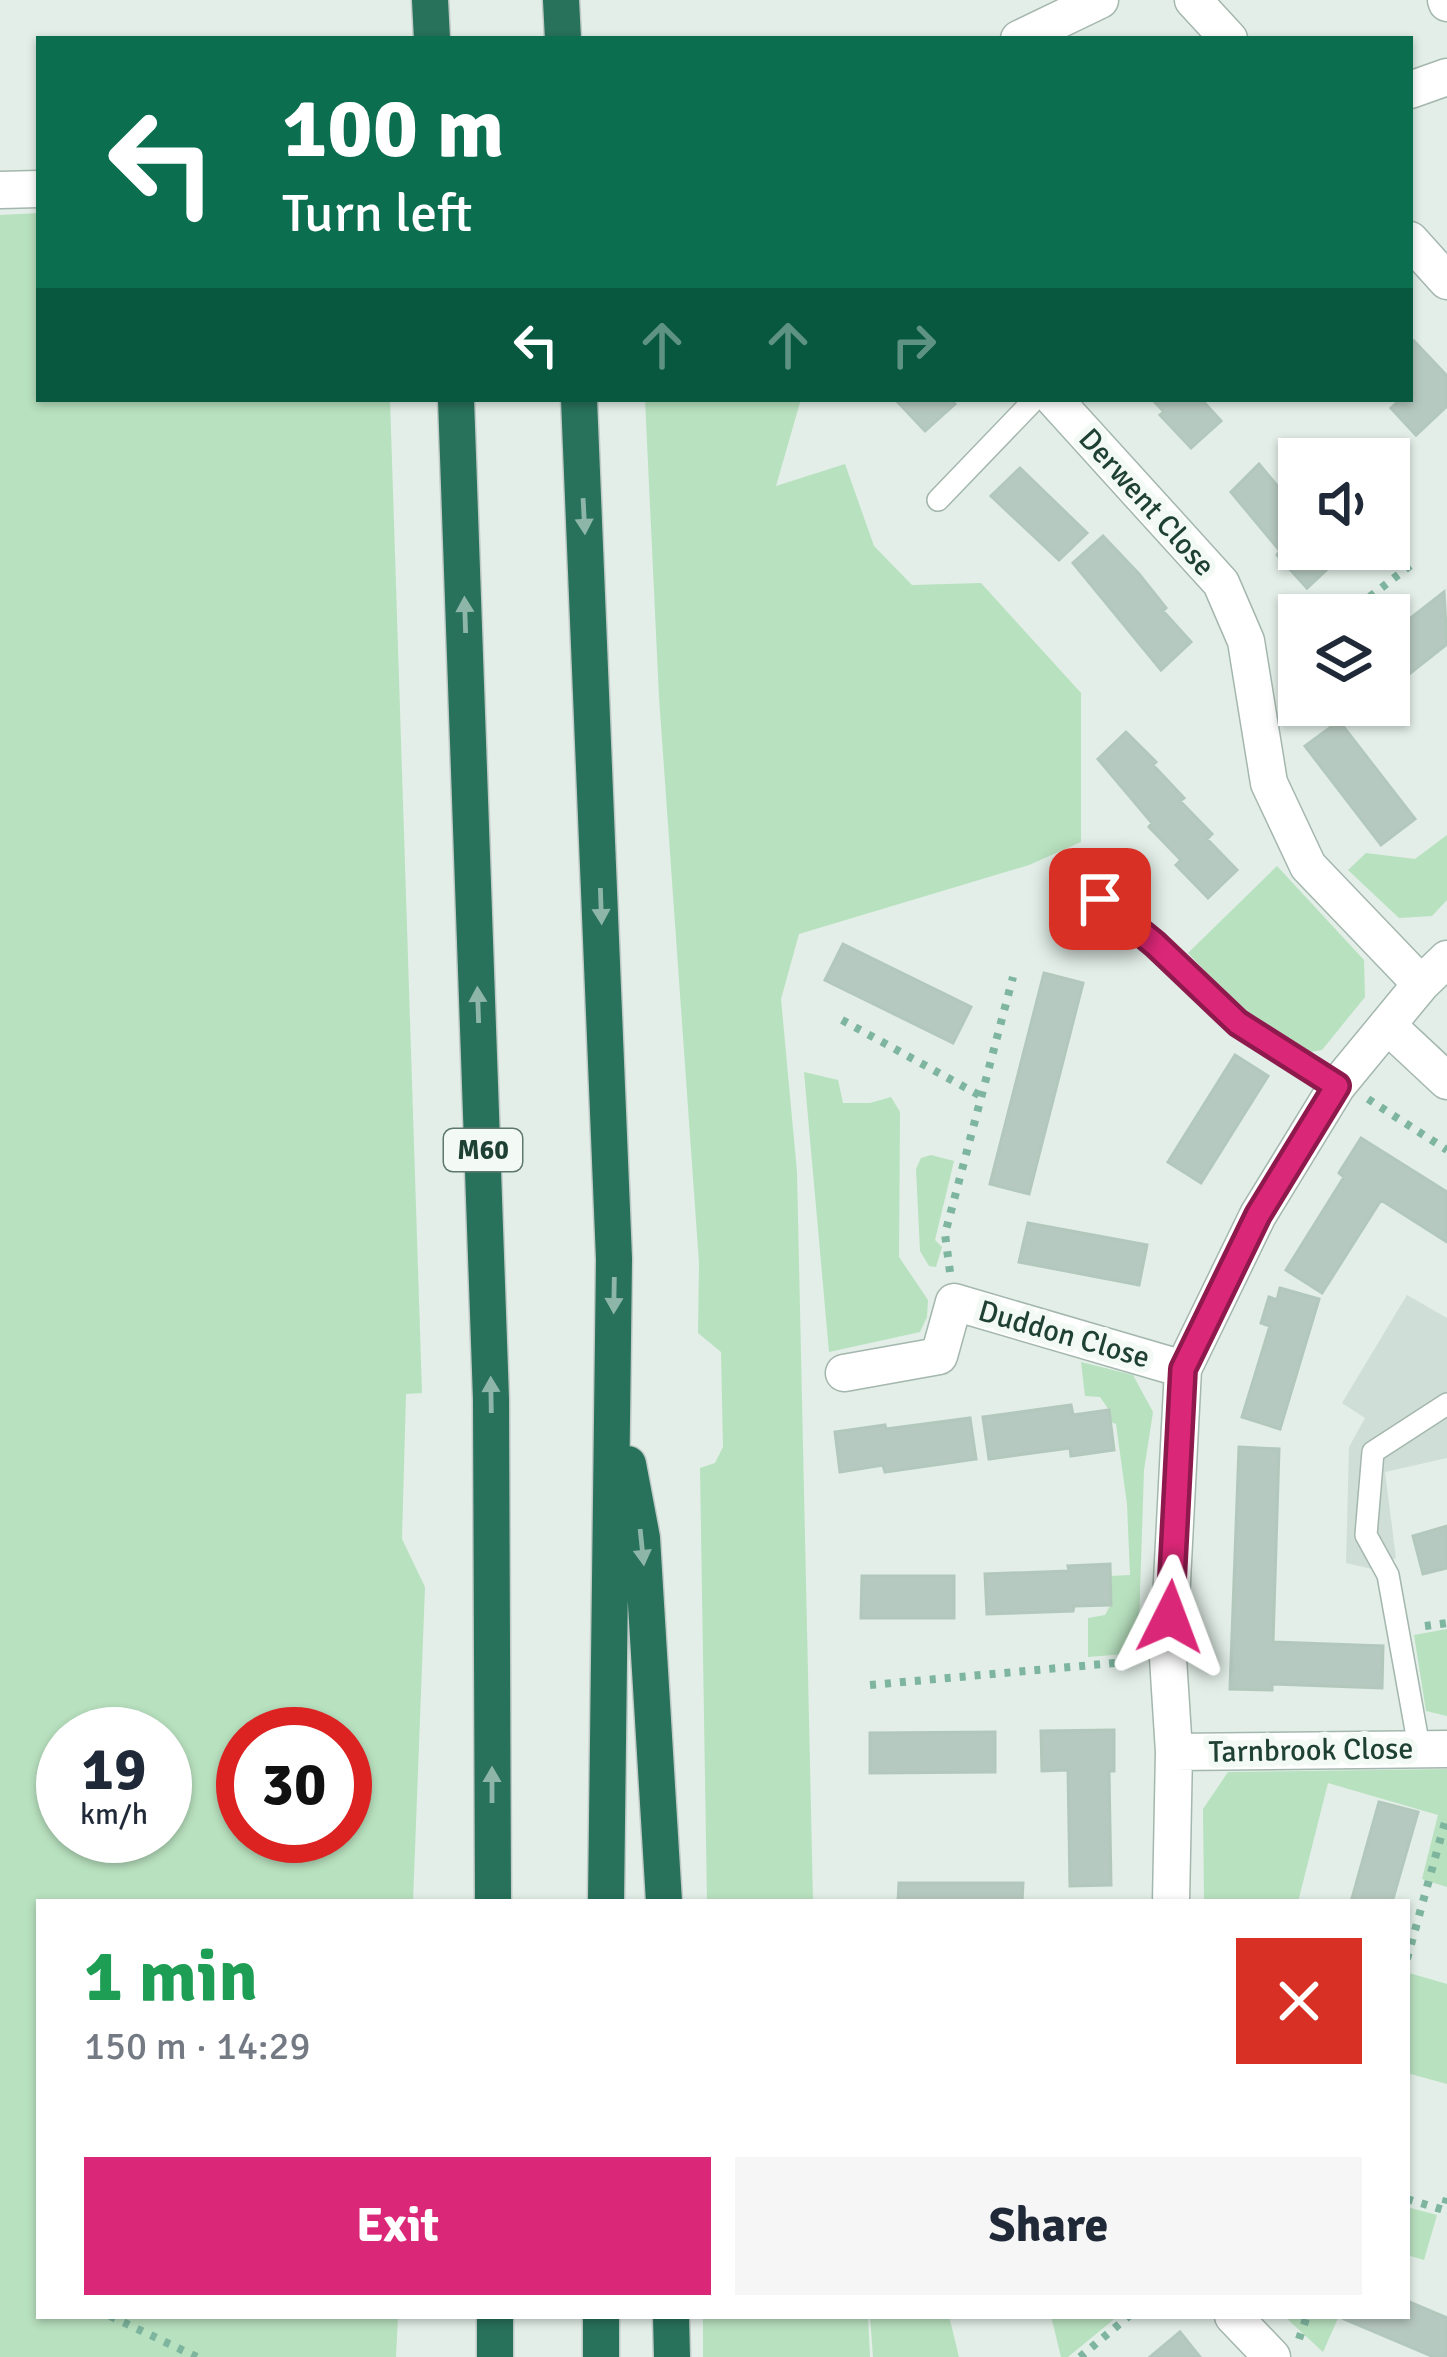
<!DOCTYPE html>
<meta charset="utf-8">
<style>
body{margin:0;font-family:Signika,sans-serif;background:#f6f6f7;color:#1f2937;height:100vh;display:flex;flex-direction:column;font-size:45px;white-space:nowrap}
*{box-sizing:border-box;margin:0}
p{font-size:39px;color:#747a83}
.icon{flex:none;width:66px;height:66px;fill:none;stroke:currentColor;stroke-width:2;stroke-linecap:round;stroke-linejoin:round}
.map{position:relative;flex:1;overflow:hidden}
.drawer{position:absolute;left:36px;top:1899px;width:1374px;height:420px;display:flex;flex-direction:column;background:#fff;border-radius:0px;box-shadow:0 3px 9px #0004}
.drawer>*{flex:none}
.guide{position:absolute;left:36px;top:36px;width:1377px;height:366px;border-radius:0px;box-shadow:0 3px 9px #0004;background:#0b6e4f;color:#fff;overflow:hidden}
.buttons{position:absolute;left:1278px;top:438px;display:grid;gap:24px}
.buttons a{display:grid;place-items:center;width:132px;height:132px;border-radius:0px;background:#fff;box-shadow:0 3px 9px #0004;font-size:60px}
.speed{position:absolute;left:36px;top:1707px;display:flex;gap:24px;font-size:60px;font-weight:700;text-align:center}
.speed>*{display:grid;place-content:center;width:156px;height:156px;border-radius:50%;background:#fff;box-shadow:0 3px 9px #0004;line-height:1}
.speed small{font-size:30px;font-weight:400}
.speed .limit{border:18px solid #d22;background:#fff;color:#111}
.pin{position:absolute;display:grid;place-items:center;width:102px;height:102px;color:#fff;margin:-51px;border-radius:24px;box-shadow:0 6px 18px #0006}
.me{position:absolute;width:132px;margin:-66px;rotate:3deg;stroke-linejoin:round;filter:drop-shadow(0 0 9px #0008)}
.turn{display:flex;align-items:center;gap:42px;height:252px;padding:0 48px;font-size:54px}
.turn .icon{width:156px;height:156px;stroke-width:2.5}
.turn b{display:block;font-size:84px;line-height:102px}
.lanes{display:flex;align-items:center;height:114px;padding:0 48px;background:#0003;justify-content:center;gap:60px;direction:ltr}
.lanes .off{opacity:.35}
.round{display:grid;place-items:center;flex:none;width:126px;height:126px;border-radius:0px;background:#f6f6f7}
.summary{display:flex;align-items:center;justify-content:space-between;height:204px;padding:0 48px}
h1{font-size:72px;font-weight:700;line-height:90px;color:#1e9e55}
.button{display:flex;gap:24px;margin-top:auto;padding:24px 48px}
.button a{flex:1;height:138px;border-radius:0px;background:#db2777;color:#fff;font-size:48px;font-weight:700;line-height:138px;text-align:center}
.button a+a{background:#f6f6f7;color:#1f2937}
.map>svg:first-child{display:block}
.built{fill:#cfded6}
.green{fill:#b8e1bf;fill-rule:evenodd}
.building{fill:#b6c9c0;stroke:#b3c8bd;stroke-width:3}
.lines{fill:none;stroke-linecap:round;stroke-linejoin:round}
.service-casing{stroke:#a4b7ae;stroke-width:24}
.minor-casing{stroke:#a4b7ae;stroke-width:39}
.tertiary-casing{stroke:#a4b7ae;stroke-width:39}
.motorway-casing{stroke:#c0cac6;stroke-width:39}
.path{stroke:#7eb59f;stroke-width:8;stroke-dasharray:6 9;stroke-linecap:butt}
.service{stroke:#fff;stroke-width:21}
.minor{stroke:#fff;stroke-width:36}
.tertiary{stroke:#fff;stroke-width:36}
.motorway{stroke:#28715b;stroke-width:36}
.oneway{fill:#8eb6a8}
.route-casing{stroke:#8e194d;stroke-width:30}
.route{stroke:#db2777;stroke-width:21}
.labels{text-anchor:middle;stroke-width:12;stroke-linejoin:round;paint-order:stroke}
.shield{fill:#f3faf5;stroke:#5f786f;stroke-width:3}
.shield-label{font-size:27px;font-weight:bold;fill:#1f4135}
.street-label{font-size:30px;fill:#1f4135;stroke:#f3faf5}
</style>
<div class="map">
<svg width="1447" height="2357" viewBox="0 0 1447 2357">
<rect width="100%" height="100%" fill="#e2eee7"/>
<!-- built -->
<path class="built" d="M1407,1295L1447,1318V1458L1385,1472L1396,1558L1372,1569L1346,1563L1349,1447L1365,1418L1342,1403Z"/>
<!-- green -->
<path class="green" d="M39,213V399H390L422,1393L406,1394L402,1539L425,1587L413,1902H39V2316H398L396,2357H0V215ZM63,1734H165V1836H63ZM243,1734H345V1836H243Z
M645,399H801L776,486L845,464L874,546L912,585L981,583L1081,693V842L1029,865L799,934L781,999L797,1172L813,1902H707L700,1468L715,1463L723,1447L721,1352L698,1333L699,1263L659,697Z
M1447,835V900L1432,916L1399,918L1348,870L1366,853L1415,859Z
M1277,866L1364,960L1365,997L1322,1050L1304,1053L1248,1017L1188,953Z
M804,1072L838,1080L843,1103H870L891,1097L900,1112L899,1257L928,1300L927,1317L920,1332L829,1352Z
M931,1155L954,1161L935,1240L942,1247L936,1267L929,1266L920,1251L916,1169L921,1158Z
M1081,1362L1133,1375L1153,1412L1144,1470L1138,1653L1088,1657V1618L1105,1615L1111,1604L1110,1576L1130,1575L1127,1504L1116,1424L1111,1422L1109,1410L1100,1397L1085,1396Z
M1447,1629V1716L1426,1711L1414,1635Z
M1447,1769V1887L1422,1879L1438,1815L1328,1783L1298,1902H1204L1203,1809L1228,1772Z
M1409,1973L1447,1984V2084L1407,2073Z
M1407,2207L1437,2215L1424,2260L1407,2255Z
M703,2316H868L870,2357H703Z
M870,2316H949L959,2357H873Z
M1051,2316H1118L1068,2357H1061Z
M1284,2316H1339L1323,2352Z"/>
<!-- building -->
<path class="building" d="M1414,341L1447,376V406L1416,435L1391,408L1401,399H1410V345Z
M895,399H950L955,404L925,431Z
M1152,399H1201L1221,421L1191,448L1160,415L1164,412Z
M1259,464L1299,512V549H1326L1337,560L1307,588L1277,555L1280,551L1231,492Z
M1020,468L1087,533L1059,560L991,496Z
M1103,536L1139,574L1166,608L1163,611L1191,642L1161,670L1073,563Z
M1444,592L1447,644L1389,690V635Z
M1339,721L1415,819L1381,845L1305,746Z
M1126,732L1156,762L1153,765L1184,798L1180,801L1212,834L1207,839L1237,870L1208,898L1176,865L1181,860L1149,827L1152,823L1098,759Z
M843,944L971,1007L953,1043L825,980Z
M1044,973L1083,983L1029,1194L990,1184Z
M1235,1055L1268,1076L1201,1183L1168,1162Z
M1361,1138L1447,1192V1242L1381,1200L1322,1293L1286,1270L1344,1177L1339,1173Z
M1028,1223L1147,1245L1139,1285L1019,1262Z
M1280,1288L1319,1299L1280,1429L1242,1417L1270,1326L1261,1323L1269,1297L1277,1300Z
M1071,1405L1073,1415L1109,1410L1114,1450L1071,1456L1070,1448L989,1459L983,1417Z
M970,1418L976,1459L885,1472L883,1465L840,1472L835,1432L885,1425L886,1429Z
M1239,1447L1279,1449L1273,1642L1383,1646L1382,1688L1272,1684V1690L1230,1689Z
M1447,1526V1568L1423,1574L1413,1536Z
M1110,1564L1111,1605L1074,1606L1073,1611L987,1614L985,1574L1069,1571L1068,1566Z
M862,1576H954V1618H861Z
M1114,1730V1771H1109L1111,1885L1070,1886L1068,1770L1042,1771L1041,1731Z
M995,1732V1772L870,1773V1733Z
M1379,1802L1418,1812L1392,1902H1351Z
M899,1883H1023L1022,1902H898Z
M1407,2301L1447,2318V2357H1434L1344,2319L1345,2316H1407Z
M1180,2332L1200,2357H1150Z"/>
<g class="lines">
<!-- service casing -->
<g class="service-casing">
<path id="service" d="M938,500L1035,399
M1100,899L1239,1023L1337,1086
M1419,1747L1388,1575L1366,1535L1373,1452L1447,1404"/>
</g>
<!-- minor casing -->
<g class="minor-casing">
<path id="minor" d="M1446,0L1447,3
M1019,39L1100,0
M1410,90L1447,77
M0,190L39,189
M1054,399L1221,583L1246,641L1269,783L1308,866L1421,984
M1387,1025L1447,1081
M844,1373L939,1356L954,1302L1183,1369
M1174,1752L1447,1749
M1171,1902L1174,1752L1168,1658L1183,1369L1258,1215L1337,1086L1421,984L1447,959
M1233,2316L1272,2357"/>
</g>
<!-- tertiary casing -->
<g class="tertiary-casing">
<path id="tertiary" d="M1193,0L1229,39
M1410,240L1447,281"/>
</g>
<!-- motorway casing -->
<g class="motorway-casing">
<path id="motorway" d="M430,0L432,39
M561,0L563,39
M456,399L491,1399L493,1902
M579,399L614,1259L606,1902
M628,1464L642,1538L664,1902
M495,2316V2357
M671,2316L672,2357
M601,2357V2316"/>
</g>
<!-- path -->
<path class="path" d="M1346,615L1411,565
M1285,662L1299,651
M842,1020L979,1095
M1368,1099L1447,1150
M950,1272L945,1234L1013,977
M1425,1626L1447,1623
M870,1685L1137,1661
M1407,1959L1447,1815
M1407,2199L1444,2210L1447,2197
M110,2316L197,2357
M1299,2339L1307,2316
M1080,2357L1129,2316"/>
<!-- service -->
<use href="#service" class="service"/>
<!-- minor -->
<use href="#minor" class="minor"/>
<!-- tertiary -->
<use href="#tertiary" class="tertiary"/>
<!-- motorway -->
<use href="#motorway" class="motorway"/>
</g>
<!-- one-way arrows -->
<defs><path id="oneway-solid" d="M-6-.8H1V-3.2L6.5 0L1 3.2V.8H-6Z" transform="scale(3)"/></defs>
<g class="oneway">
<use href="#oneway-solid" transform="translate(584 516) rotate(87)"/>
<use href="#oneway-solid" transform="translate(465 615) rotate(-92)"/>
<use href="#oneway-solid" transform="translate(601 906) rotate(88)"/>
<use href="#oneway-solid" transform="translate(478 1005) rotate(-92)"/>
<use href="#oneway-solid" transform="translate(614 1295) rotate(91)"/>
<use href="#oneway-solid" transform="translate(491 1395) rotate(-91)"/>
<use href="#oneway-solid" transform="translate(642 1547) rotate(84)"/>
<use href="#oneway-solid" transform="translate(492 1785) rotate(-90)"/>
</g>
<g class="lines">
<!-- route casing -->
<g class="route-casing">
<path id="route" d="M1100,899L1155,944L1238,1023L1337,1086L1258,1215L1183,1369L1170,1617"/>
</g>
<!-- route -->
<use href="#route" class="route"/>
</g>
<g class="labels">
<!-- shield labels -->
<rect class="shield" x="444" y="1129" width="78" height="42" rx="9"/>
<g class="shield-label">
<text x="483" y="1159">M60</text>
</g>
<!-- street labels -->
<g class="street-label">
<text transform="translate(1147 502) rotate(48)" y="10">Derwent Close</text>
<text transform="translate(1064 1334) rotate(16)" y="10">Duddon Close</text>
<text transform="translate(1311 1750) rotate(-1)" y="10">Tarnbrook Close</text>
</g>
</g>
</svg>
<div class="buttons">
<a><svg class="icon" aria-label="sound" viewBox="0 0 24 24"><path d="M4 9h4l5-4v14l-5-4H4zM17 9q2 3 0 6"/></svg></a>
<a><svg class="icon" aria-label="layers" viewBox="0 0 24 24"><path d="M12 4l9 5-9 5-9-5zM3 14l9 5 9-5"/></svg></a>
</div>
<div class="speed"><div>19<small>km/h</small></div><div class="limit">30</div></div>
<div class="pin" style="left:1100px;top:899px;background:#d93025"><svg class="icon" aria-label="arrive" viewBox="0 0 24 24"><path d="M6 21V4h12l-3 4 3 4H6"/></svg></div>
<svg class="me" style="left:1170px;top:1617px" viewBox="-20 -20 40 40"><path d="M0-17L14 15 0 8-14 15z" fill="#db2777" stroke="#fff" stroke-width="4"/></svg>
<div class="guide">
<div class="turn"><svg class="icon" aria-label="left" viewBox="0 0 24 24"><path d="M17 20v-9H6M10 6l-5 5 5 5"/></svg><div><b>100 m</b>Turn left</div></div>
<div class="lanes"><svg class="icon" aria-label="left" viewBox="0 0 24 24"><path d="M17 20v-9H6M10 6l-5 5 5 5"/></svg><svg class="icon off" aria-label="ahead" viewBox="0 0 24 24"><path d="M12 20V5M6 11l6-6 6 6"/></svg><svg class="icon off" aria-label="ahead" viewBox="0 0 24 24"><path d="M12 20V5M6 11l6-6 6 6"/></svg><svg class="icon off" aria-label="right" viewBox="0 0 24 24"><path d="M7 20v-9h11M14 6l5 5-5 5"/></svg></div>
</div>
<section class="drawer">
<div class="summary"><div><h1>1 min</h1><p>150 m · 14:29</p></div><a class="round" style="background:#d93025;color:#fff"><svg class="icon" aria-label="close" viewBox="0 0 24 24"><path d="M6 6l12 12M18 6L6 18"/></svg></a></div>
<div class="button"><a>Exit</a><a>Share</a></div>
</section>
</div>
